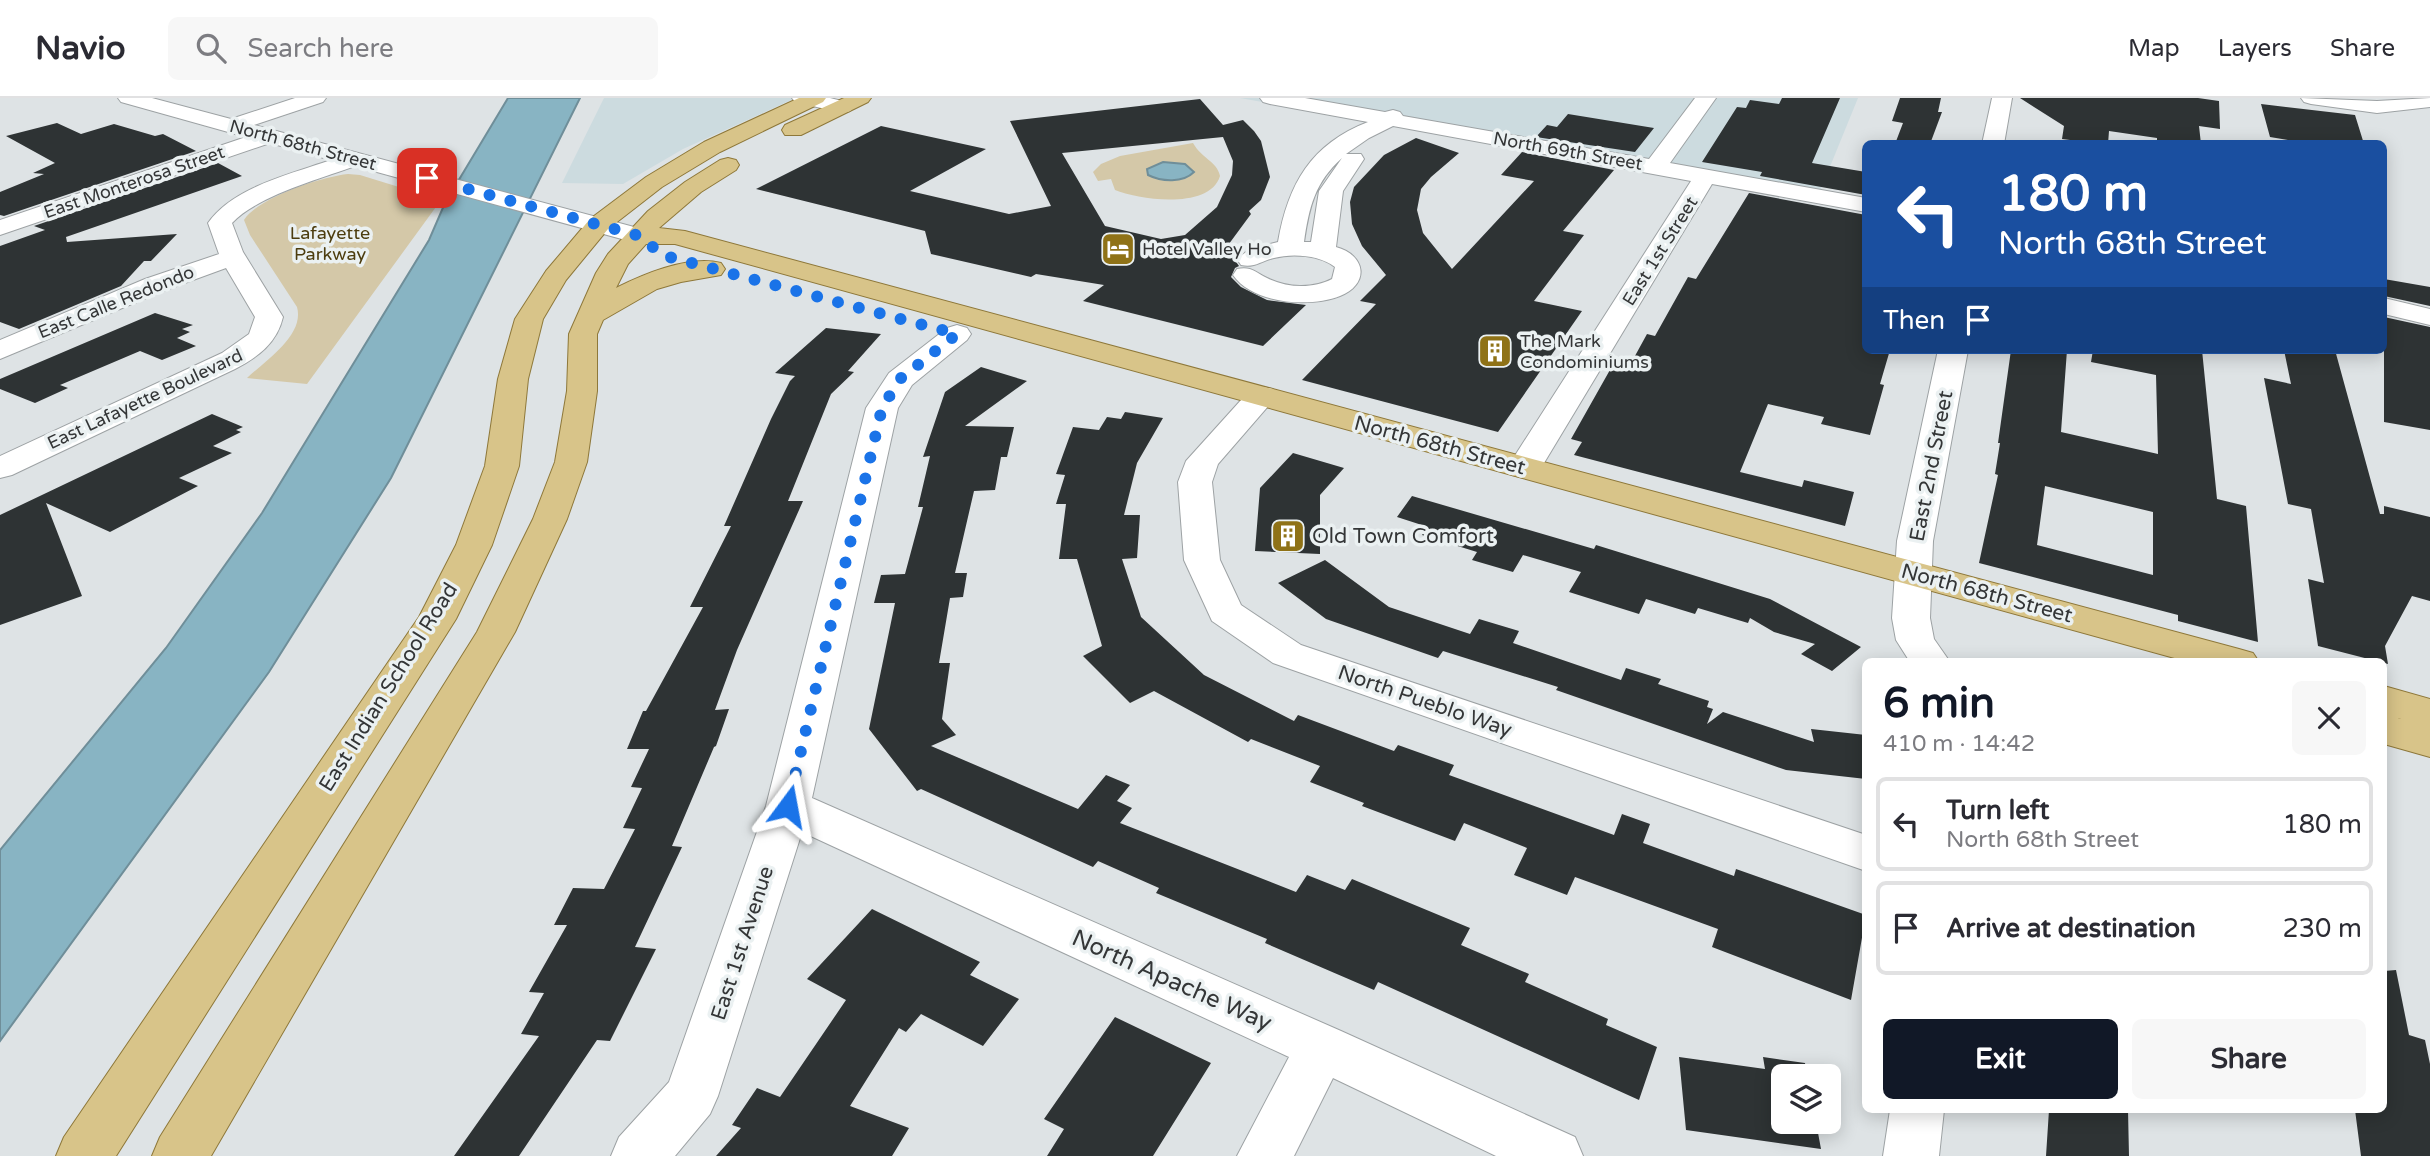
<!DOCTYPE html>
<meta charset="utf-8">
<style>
body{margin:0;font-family:"Varela Round",sans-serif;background:#f7f7f7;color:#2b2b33;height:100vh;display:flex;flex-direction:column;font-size:26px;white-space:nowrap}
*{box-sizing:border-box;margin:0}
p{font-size:23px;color:#7c7c81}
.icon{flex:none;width:38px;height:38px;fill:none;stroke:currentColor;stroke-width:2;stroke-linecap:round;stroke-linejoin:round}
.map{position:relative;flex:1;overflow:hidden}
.side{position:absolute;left:1862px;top:560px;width:525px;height:455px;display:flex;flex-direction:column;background:#fff;border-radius:10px;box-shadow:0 4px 18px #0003}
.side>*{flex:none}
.guide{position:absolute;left:1862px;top:42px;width:525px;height:214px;border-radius:10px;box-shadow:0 4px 18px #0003;background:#1a4fa0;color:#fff;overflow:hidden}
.tools{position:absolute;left:1771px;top:966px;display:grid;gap:14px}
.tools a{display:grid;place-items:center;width:70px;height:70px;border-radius:10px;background:#fff;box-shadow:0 4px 18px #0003;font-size:35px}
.pin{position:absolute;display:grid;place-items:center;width:60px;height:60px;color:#fff;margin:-30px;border-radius:14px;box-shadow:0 4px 10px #0006}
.me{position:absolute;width:77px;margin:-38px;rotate:13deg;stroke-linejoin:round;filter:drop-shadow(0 0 5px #0008)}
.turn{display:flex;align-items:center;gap:24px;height:147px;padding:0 21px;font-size:32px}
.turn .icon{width:91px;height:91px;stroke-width:2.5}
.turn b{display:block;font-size:49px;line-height:60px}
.then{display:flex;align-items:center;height:66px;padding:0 21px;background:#0003;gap:14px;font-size:26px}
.round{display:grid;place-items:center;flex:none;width:74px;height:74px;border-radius:10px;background:#f7f7f7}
.headline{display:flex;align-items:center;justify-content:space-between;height:119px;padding:0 21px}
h1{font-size:42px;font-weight:700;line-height:52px;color:#111827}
.action{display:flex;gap:14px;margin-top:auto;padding:14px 21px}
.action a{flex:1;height:80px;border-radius:10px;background:#111827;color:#fff;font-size:28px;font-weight:700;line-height:80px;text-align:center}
.action a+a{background:#f7f7f7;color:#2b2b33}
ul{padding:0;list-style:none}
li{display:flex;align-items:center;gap:21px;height:94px;margin:0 14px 10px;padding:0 7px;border:4px solid #e1e1e2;border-radius:10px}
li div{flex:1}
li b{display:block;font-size:26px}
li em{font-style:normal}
header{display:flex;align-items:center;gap:42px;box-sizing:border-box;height:98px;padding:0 35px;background:#fff;border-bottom:2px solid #e1e1e2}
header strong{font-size:33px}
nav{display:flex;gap:38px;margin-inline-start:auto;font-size:24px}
.search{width:490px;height:63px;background:#f7f7f7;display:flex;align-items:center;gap:18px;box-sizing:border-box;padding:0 24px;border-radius:10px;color:#7c7c81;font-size:26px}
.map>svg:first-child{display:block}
.built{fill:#ccdbdf}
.green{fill:#d4c8a8}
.water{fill:#88b4c3;stroke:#6f8e99;stroke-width:2}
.building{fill:#2e3334;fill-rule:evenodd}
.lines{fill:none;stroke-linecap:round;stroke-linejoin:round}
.minor-casing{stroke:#9da2a4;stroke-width:2}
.major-casing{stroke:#8e783a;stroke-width:2}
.minor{fill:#fff;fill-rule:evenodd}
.major{fill:#d8c489;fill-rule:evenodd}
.route{stroke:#1a73e8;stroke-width:12;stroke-dasharray:0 21.6}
.labels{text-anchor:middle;stroke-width:7;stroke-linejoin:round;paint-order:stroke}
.far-street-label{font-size:18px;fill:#343637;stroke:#ebf1f2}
.far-park-label{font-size:18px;fill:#4d3d0f;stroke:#ebf1f2}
.far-poi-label{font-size:18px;fill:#343637;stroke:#ebf1f2;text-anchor:start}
.street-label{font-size:21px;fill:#343637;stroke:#ebf1f2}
.poi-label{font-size:21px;fill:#343637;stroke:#ebf1f2;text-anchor:start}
.near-street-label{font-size:24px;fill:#343637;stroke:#ebf1f2}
</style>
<header>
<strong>Navio</strong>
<div class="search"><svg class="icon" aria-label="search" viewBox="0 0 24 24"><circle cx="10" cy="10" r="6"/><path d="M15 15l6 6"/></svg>Search here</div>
<nav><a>Map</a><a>Layers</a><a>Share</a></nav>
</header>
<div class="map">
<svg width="2430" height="1058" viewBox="0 0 2430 1058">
<rect width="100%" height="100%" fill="#dee3e5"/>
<!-- built -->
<path class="built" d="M604,0H796L683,51L623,86L562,85Z
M1240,0H1858L1816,103Z"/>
<!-- green -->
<path class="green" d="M1193,45C1202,61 1217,63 1220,78C1210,112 1139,102 1115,92L1111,81L1098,83L1093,74L1101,66L1120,58Z
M348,76L360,77L441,102L307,286L247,280C265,263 305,237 297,209L250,137L244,122C259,99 321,79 348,76Z"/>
<!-- water -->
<path class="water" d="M508,0H580L391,380L269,574L0,943V752L166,550L262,415L429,142L445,105Z
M1163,64L1185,66L1194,74C1183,85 1162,84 1148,77L1147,71Z"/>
<!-- building -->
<path class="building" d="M1782,0H1840L1812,65L1866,74V97L1760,78L1762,74L1702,64L1737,9L1746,10L1750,2L1779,6Z
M1900,0H1941L1938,14H1942L1930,46H1895L1903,25L1892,23Z
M2020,0H2198L2219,3L2220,31L2199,28L2201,46H2157V40L2109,33L2108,46H2069L2070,42L2062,41L2064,28Z
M1200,1L1223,27L1243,22L1254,33L1261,43L1270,79L1261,102L1249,113L1251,116L1223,154L1237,158L1234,161L1239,168L1235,170L1231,179L1241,189L1267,202L1306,207L1263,248L1083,203L1104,187L1036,176L1031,179L931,156L925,133L756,91L881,28L986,51L910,93L1009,116L1051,108L1010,23ZM1223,39L1233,63L1232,77L1217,109L1185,137L1161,141L1105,128L1062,55Z
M2261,6L2355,17L2364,46H2289L2288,42L2270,39Z
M1568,16L1654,30L1635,54L1536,39L1547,27L1557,29Z
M57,25L81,36L114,26L155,38L163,36L196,53L4,118L0,117V94L44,76L33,75L55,65L6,38Z
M1416,40L1459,55L1431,79L1421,91L1417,112L1423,135L1452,171L1534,83L1501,77L1522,54L1614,72L1563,133L1584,137L1534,203L1582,213L1498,334L1302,282L1376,206L1360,203L1386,177L1362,148L1352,126L1350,104L1354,89L1384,57Z
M218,65L242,78L66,139L67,144L177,136L151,163H144L121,188L19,231L0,224V148L45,132L34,128Z
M1749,95L1866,117V252H1890L1880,286L1884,287L1870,337L1821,326L1824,319L1768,306L1740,374L1802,389L1804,382L1854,394L1845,428L1574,357L1582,344L1571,341L1615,263L1630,267L1647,236L1655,238L1688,179L1696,181Z
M2384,181L2430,189V208L2384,198Z
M155,215L193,227L182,231L190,234L177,240L196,248L162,262L140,253L60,287L68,290L35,305L0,291V281Z
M2384,219L2430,229V332L2384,324Z
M826,230L881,236L848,273L854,274L831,296L788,403H803L737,552L715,612L729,611L716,648L714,649L672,748L682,749L635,849L656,851L610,943L597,942L519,1058H454L539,938L521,936L544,895L529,894L567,827H554L573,790L604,791L635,731L623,730L642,690L631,689L649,651H627L643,613H646L703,509H690L731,428H724L771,321L790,283L795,278L775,275Z
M2011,252H2067L2061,334L2158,356L2156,277L2091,264L2093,252H2202L2217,401L2246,408L2258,544L2178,523V517L1979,465L1998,377L1995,376L2000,345H1998ZM2045,388L2153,414V477L2037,447Z
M2284,252H2335L2380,416H2384V408L2430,419V503L2412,498L2385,548L2388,566L2318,548L2308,481L2324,485L2311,411L2288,406L2264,280L2291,286Z
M981,269L1027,283L965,328L1014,329L1007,359H1001L995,392L974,393L955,475H967L963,499L950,500L939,565H950L942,621L956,637L931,648L1078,711L1106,677L1130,687L1117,703L1132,710L1120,725L1296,794L1307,777L1345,792L1352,781L1470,830L1461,847L1529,876L1525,884L1608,921L1606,927L1657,949L1639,1002L1378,884L1374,892L1265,845L1267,841L1156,795L1159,790L1098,763L1093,769L921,691L917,693L869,631L895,505H874L881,477L905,476L923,409H918L930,358L923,359L945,294Z
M1125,314L1163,320L1137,365L1124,417H1140L1137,460L1122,461L1141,519L1204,577L1294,623L1298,617L1394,653L1398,647L1454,667L1449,677L1614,737L1622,716L1650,726L1643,745L1734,778L1736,771L1866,817L1851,902L1712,849L1718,831L1575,779L1567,797L1514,777L1527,750L1464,725L1455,743L1362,708L1364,705L1310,684L1320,668L1251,641L1248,644L1154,593L1130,605L1083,558L1102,548L1077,461H1059L1066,406H1056L1065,377L1056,376L1073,329L1099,332L1107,319L1121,321Z
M212,316L243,329L236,332L241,334L213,348L232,355L179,380L198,388L110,434L46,405L82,498L0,527V417Z
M1293,355L1344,370L1320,397V456L1255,453L1260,390Z
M1412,398L1594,451L1596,447L1770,501L1861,549L1832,573L1801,556L1815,546L1774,534L1750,520L1748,525L1698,510L1695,516L1646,501L1639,516L1569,494L1581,474L1523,457L1513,474L1472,462L1477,454L1422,437L1428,429L1397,419Z
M1325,462L1389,509L1470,536L1479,521L1519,533L1513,545L1621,582L1626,570L1661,581L1658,586L1709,603L1707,609L1713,611L1707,626L1723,614L1814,644L1811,631L1866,637V681L1786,672L1556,592L1558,589L1443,553L1438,560L1326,521L1278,485Z
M872,811L980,864L970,877L1019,901L983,948L921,916L906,934L899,930L850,1008L909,1030L892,1058H716L741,1030L732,1027L757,990L780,999L846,902L807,881Z
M2396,872L2409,937L2425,942L2430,966V1058H2361L2355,1012H2384V873Z
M1115,919L1211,965L1153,1058H1047L1064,1031L1044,1021Z
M1679,959L1765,971L1763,959L1805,965L1807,978H1783V1024H1816L1821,1051L1686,1032Z
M2049,1012H2128L2129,1058H2046Z"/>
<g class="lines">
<!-- minor casing -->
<g class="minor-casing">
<path id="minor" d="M118,0H152L231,21L295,0H326L323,4L254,27L649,133L653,138L649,143L640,146L355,68C320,81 257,98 232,125L243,154L283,219C277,245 258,259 235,271L12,377L0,380V358L222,255L249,236L255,219L226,170L163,193L0,261V242L145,181L219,156L208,125C233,89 291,76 331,62L270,45L0,137V122L246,39L121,4Z
M792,0H830L850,5L853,9L850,13L843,15L795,4Z
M1260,0H1305L1385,14L1393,12L1400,14L1403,18L1649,61L1695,0H1716L1670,65L1866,100V114L1712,86L1541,370L1536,377L1524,380L1512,377L1507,370L1691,83L1393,28L1369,40L1346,56H1361L1364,61L1343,93L1336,149C1366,157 1370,186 1340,198C1310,210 1253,206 1233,177L1237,171C1251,168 1255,174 1267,180C1287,190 1313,191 1332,181L1335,169C1320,157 1292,155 1274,160C1261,163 1255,170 1241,167L1237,161L1250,151L1278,144C1288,86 1311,46 1368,24L1270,6L1263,4ZM1342,60L1319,93L1311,144H1304C1309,109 1315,84 1342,60Z
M1992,0H2012L2004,46H1982Z
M2301,0L2377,3L2430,0V9L2377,15L2311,6L2304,4Z
M2384,200L2430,211V227L2384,216Z
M957,227L967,230L971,236L967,242L912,287L898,310L812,700L1341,933L1575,1039L1583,1058H1496L1333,980L1294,1058H1237L1289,959L802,734L718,998L710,1016L675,1058H611L619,1039L669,984L766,708L866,310L889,275L947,230Z
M1938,252H1968L1933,443L1930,520L1934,541L1950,564H1910L1896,542L1892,520L1897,443Z
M1262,289L1273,291L1277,298L1218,366L1212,384L1220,462L1241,507L1301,547L1866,737V773L1273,565L1212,523L1184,462L1178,384L1186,363L1251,291Z
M1890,1012H1944L1939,1058H1883Z"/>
</g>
<!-- major casing -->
<g class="major-casing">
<path id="major" d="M799,0H826L823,4L720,54L662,89L608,131L566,182L543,221L528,281L519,368L492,447L456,521L116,1058H56L64,1039L419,519L456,447L485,368L498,281L515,221L546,173L590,121L646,79L704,44Z
M844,0H871L868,4L801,37H785L782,32L785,27Z
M728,60L736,62L739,67L736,72L701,94L659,130L685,133L2239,551L2253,555L2259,564H2189L675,146H646L628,166L616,190C644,176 689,157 721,165L725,171L721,177L681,184L657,191L603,222L597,236V293L587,364L567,421L515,534L211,1058H152L160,1039L477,534L533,421L555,364L567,293L569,236L596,175L608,156L648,113L685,84L720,62Z
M2384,588L2430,601V659L2384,646V616L2401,621L2384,616Z"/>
</g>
<!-- minor -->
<use href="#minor" class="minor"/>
<!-- major -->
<use href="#major" class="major"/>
</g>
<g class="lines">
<!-- route -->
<path class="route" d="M427,80L640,138L662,157L957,236L900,281L882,310L788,708"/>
</g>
<!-- icons -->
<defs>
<g id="hotel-square" transform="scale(1.75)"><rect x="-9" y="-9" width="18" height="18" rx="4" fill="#8f7217" stroke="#ebf1f2"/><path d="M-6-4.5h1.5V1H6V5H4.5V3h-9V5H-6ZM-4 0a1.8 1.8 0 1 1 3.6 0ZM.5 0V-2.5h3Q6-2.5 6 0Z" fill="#fff"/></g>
<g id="building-square" transform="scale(1.75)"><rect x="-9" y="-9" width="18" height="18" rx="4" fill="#8f7217" stroke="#ebf1f2"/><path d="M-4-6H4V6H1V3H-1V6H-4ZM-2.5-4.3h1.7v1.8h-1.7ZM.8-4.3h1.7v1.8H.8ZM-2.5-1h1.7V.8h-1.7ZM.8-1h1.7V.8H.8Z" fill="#fff"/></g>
</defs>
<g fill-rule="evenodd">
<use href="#hotel-square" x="1118" y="151"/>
<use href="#building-square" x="1495" y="253"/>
<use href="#building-square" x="1288" y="438"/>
</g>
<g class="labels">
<!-- far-street labels -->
<g class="far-street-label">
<text transform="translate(303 47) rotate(15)" y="6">North 68th Street</text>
<text transform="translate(1568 53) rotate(10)" y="6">North 69th Street</text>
<text transform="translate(134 84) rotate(-19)" y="6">East Monterosa Street</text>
<text transform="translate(1660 153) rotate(-58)" y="6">East 1st Street</text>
<text transform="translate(116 204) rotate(-22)" y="6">East Calle Redondo</text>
<text transform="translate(145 301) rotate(-25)" y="6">East Lafayette Boulevard</text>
</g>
<!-- far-park labels -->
<g class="far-park-label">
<text x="330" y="141">Lafayette<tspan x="330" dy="21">Parkway</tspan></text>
</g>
<!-- far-poi labels -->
<g class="far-poi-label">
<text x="1142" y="157">Hotel Valley Ho</text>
<text x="1520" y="249">The Mark<tspan x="1520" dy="21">Condominiums</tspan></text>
</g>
<!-- street labels -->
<g class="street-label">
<text transform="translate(1440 347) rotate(15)" y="7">North 68th Street</text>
<text transform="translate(1931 368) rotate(-79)" y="7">East 2nd Street</text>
<text transform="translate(1987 495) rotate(15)" y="7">North 68th Street</text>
<text transform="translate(388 589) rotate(-58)" y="7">East Indian School Road</text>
<text transform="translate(1425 603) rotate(19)" y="7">North Pueblo Way</text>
<text transform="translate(742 845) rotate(-72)" y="7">East 1st Avenue</text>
</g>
<!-- poi labels -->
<g class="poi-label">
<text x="1312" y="445">Old Town Comfort</text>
</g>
<!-- near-street labels -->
<g class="near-street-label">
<text transform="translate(1172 882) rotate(24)" y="8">North Apache Way</text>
</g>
</g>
</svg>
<div class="tools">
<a><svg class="icon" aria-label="layers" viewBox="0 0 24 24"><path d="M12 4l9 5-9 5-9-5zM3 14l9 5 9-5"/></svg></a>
</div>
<div class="pin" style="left:427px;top:80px;background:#d93025"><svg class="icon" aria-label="arrive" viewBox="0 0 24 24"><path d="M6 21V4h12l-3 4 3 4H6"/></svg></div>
<svg class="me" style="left:788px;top:708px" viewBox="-20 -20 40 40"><path d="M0-17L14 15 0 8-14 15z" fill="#1a73e8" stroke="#fff" stroke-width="4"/></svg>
<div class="guide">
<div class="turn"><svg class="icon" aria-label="left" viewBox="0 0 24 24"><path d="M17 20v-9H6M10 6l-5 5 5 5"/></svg><div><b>180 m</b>North 68th Street</div></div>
<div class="then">Then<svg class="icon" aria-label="arrive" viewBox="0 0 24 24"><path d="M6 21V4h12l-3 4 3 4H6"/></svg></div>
</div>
<section class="side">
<div class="headline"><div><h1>6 min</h1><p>410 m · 14:42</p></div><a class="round"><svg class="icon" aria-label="close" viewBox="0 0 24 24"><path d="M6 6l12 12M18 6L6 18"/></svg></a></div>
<ul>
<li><svg class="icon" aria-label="left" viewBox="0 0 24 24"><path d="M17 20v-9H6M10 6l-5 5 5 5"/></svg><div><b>Turn left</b><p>North 68th Street</p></div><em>180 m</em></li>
<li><svg class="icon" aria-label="arrive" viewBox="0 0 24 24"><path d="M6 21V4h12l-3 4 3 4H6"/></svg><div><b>Arrive at destination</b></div><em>230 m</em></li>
</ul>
<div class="action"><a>Exit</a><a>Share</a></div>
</section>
</div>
